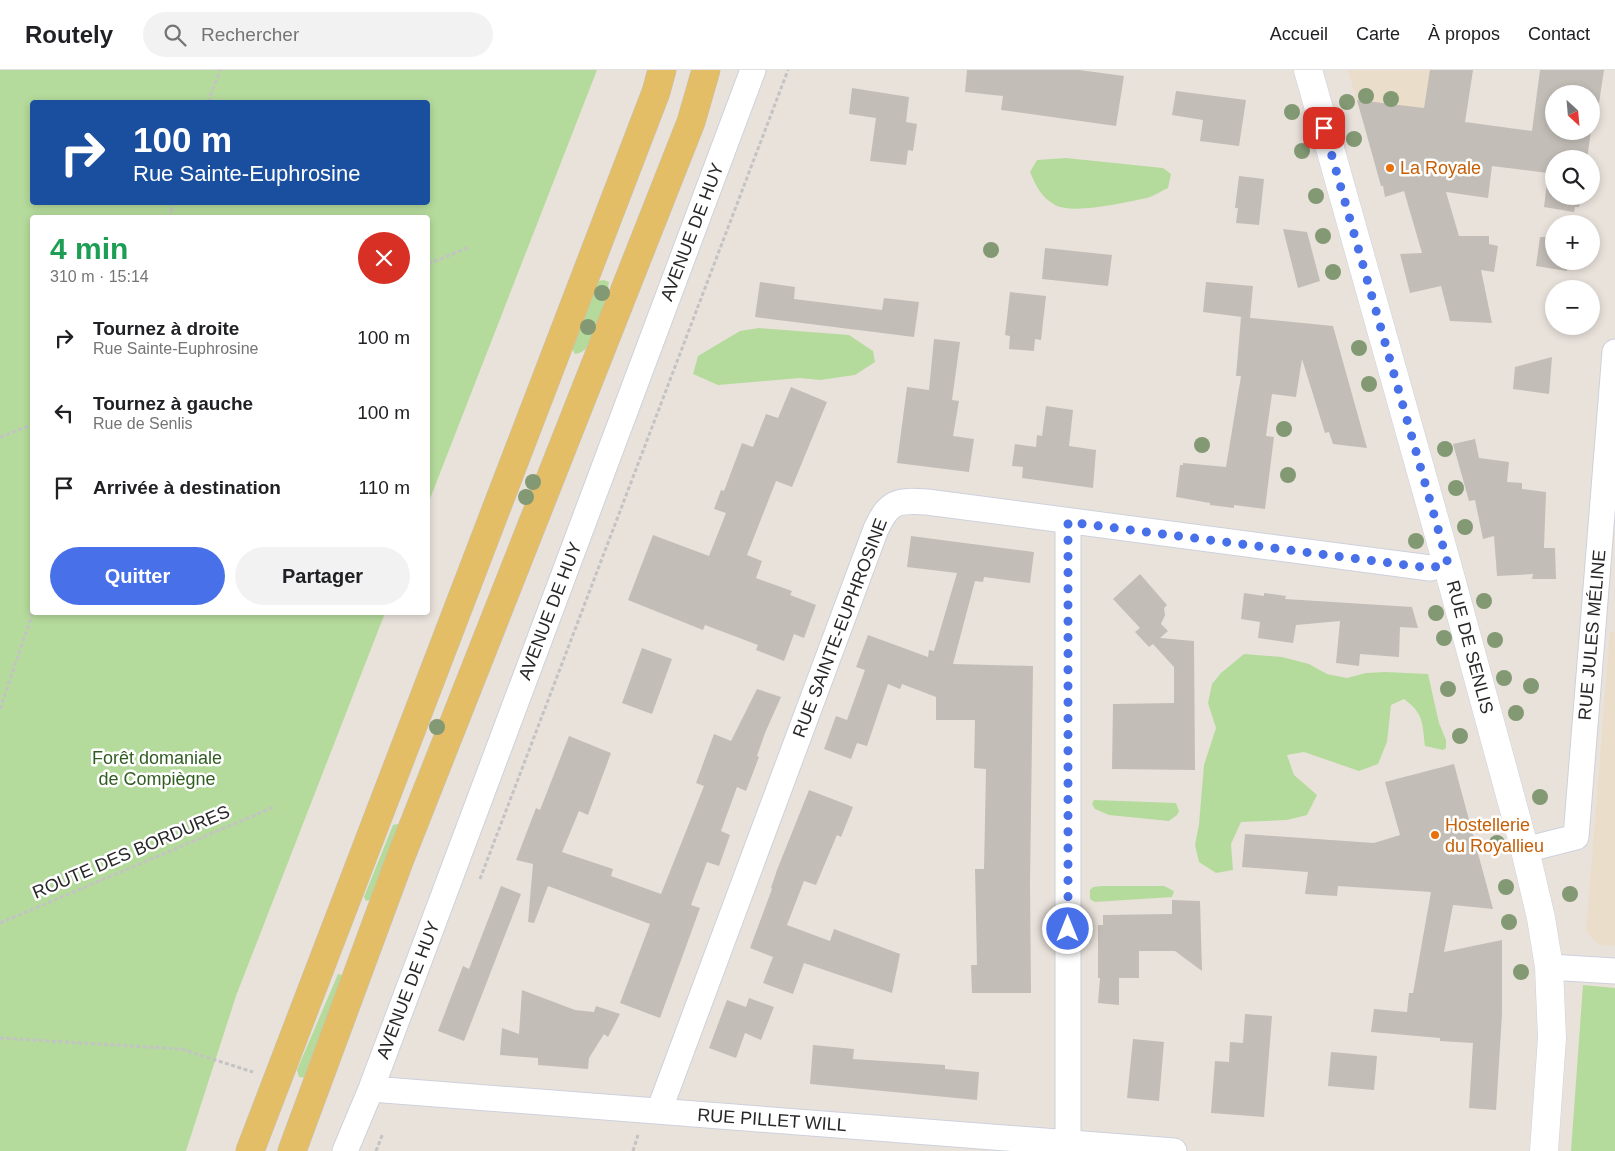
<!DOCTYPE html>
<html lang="fr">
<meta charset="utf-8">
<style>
body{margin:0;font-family:Arial,sans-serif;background:#f2f2f2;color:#202124;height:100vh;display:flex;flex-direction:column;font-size:19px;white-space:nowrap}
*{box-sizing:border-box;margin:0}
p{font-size:16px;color:#757577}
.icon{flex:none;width:28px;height:28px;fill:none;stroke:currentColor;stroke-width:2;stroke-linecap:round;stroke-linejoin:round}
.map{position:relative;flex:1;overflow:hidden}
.side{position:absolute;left:30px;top:145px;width:400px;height:400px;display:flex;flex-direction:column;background:#fff;border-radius:5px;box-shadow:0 2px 8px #0003}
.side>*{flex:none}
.banner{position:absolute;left:30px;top:30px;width:400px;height:105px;border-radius:5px;box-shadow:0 2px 8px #0003;background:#1a4fa0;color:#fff;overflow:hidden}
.needle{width:32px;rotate:154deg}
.tools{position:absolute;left:1545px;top:15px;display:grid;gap:10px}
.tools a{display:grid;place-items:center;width:55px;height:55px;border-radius:50%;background:#fff;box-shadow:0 2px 8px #0003;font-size:25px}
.pin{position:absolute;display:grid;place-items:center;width:42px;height:42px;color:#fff;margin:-21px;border-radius:10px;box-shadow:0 2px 8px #0006}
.me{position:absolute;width:55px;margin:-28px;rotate:0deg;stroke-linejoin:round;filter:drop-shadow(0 0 4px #0008)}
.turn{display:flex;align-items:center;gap:18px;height:105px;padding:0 20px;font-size:22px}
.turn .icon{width:65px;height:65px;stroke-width:2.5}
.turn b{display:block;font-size:35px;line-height:42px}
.round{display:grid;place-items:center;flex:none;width:52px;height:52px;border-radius:26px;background:#f2f2f2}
.overview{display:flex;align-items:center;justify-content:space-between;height:85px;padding:0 20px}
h1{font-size:30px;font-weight:600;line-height:38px;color:#1e9e55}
.action{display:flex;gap:10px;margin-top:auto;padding:10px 20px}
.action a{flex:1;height:58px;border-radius:30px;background:#4870e9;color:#fff;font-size:20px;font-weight:600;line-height:58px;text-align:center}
.action a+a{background:#f2f2f2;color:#202124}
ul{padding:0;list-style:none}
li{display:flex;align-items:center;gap:15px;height:75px;padding:0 20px}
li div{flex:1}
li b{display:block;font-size:19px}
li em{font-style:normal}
header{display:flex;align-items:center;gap:30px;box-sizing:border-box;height:70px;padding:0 25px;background:#fff;border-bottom:1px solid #e0e0e0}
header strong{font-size:24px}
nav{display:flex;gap:28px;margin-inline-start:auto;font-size:18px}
.search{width:350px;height:45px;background:#f2f2f2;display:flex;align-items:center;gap:12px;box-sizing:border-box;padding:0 18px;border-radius:28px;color:#757577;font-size:19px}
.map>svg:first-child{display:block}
.education{fill:#eadecb}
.green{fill:#b5db9c;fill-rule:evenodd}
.building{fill:#c2bdb6}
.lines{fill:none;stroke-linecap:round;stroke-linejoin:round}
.minor-casing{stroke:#cdd1dc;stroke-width:27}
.tertiary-casing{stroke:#cdd1dc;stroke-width:29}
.primary-casing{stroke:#c3c3c3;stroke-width:29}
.path{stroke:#c3c3c3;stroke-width:3;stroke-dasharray:4 2.5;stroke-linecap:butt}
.minor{stroke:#fff;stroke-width:25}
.tertiary{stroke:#fff;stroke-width:28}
.primary{stroke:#e3be66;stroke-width:28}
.tree{fill:#839974}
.route{stroke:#4870e9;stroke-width:9;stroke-dasharray:0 16.2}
.food-dot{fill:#e8710a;stroke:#fff;stroke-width:2}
.labels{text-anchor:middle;stroke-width:5;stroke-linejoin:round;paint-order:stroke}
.food-label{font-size:18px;fill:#c56008;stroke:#fff;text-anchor:start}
.street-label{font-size:18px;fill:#282828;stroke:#fff}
.park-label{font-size:18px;fill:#305d20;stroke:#fff}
</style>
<header>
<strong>Routely</strong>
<div class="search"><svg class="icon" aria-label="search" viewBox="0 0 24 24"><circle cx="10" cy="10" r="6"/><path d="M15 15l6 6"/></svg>Rechercher</div>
<nav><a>Accueil</a><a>Carte</a><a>À propos</a><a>Contact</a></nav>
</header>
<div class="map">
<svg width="1615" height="1081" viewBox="0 0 1615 1081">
<rect width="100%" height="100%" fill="#e9e2db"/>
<!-- education -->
<path class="education" d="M1348,0H1473L1463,63L1362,49Z
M1610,562H1615V876L1599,875L1586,861Z"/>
<!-- green -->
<path class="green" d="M0,0H597L428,434V148H32V542L385,543L236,926L186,1081H0ZM32,32H428V132H32Z
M1066,88L1163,98L1171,104L1168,118C1161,121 1154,126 1147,128C1126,132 1074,145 1055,135C1041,127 1036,116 1030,102L1037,90Z
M604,210L609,212C607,226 595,265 588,276C585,280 580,284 575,284L571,277L598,211Z
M759,258L849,265L873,281L875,292L855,305L820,310L800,308L718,315L693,304L698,286L740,261Z
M1244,584L1282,587L1309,594L1327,604L1347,608L1366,603L1386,602L1428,604L1439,653L1446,670V678L1443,680L1425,676C1422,652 1424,644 1404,629L1391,635L1387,672L1378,694L1359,701L1304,682L1287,685L1294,705L1317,725L1307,745L1287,750L1241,752L1231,774L1233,800L1216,803L1199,792L1195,775L1199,754L1204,695L1216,658L1208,633L1212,614L1221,603Z
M1094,730L1176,733L1179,741L1177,745L1169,751L1109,745L1095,739L1092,734Z
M398,754L402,760L373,829L366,831L364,827L393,755Z
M1103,816H1164L1174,821L1172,827L1095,832L1090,829V820L1093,817Z
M338,904L346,906L305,1008L299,1007L297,1000Z
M1583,915L1615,918V1081H1571Z"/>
<!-- building -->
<path class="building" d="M967,0H1079L1124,6L1116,56L1001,40L1003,26L965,22Z
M1430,0H1473L1465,52L1532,61L1540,0H1604L1599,33H1595L1591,58V24H1554V61H1591L1587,89H1554V126H1581L1579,137H1575L1574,142L1544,137L1548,103L1492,96L1488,128L1446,122L1459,166H1489V174L1498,176L1494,202L1481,200L1492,253L1450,251L1441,216L1410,223L1400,184L1422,183L1404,121L1385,127L1383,116H1381L1357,30L1424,38Z
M852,18L909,27L906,52L917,54L913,81L908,80L906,95L870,91L876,48L849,44Z
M1176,21L1246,30L1239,76L1200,71L1203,50L1172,45Z
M1239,106L1264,109L1259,155L1236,153L1238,138H1235Z
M1283,159L1307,162L1320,211L1298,218Z
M1540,167H1554V191H1568L1567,201L1536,196Z
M1045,178L1112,185L1108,216L1042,209Z
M760,212L795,217L794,229L882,240L884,228L919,232L914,267L755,247Z
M1206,212L1253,216L1250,248L1203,242Z
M1010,222L1046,226L1041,270L1035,269L1034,281L1009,279L1010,266L1005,265Z
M1241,247L1333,256L1367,378L1333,374L1329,362L1325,363L1302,289L1296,327L1272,324L1266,366L1274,367L1265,439L1234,435V438L1210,435V433L1176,427L1180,395H1183V393L1226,397L1241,306H1236Z
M934,269L960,272L952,330L959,331L953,366L974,369L969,402L897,393L907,317L929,320Z
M1552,287L1549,324L1513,319L1515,297Z
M791,317L827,332L792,417L776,411L747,485L762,491L756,508L792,521L790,525L816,535L804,568L794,564L784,591L756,580L758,575L705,555L703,560L628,530L653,465L709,486L726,443L714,439L721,420L724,421L742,373L753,377L766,344L778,348Z
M1046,336L1073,340L1069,376L1096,380L1093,418L1022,408L1023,397L1012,396L1015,374L1036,377L1037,365L1042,366Z
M1475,369L1479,388L1509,392L1507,412L1522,413V419L1546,422L1544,478H1555L1556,509H1532L1533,504L1497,506L1494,466L1483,469L1475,430L1469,431L1453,374Z
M911,466L1034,482L1030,513L984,507L983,512L975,511L953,594L1033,596L1030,814L1031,923H972L971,895H977L975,799H984L986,699L974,698L975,650H936V627L902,614L900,619L888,614L867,676L857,673L851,689L824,679L836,646L847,650L865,600L856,597L868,565L928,587L929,580L934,581L957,503L907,497Z
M1140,504L1167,535L1164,538L1165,545L1161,554L1168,561L1160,568L1194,571L1195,700L1112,699L1113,634L1174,633V597L1153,574L1149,577L1135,562L1140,558L1113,529Z
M1244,523L1264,526V523L1286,526L1285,529L1412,537L1418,558L1400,557L1399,587L1360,584L1359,596L1336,593L1340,551L1296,555L1293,573L1258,568L1260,552L1241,549Z
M642,578L672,589L652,644L622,633Z
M757,619L781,627L765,663L757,686L759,687L746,721L737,717L721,761L730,765L719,796L707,792L691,835L700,838L660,948L620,933L650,854L548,816L534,853L528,852L533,794L516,790L536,738L540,740L569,666L611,683L588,745L579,741L562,782L613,799L611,806L661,824L704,716L696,713L714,664L731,671Z
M1454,694L1493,839L1453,835L1444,882L1502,870V944L1496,1040L1469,1038L1473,973L1440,971V968L1371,962L1374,939L1407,942L1409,923H1413L1431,822L1338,816L1337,826L1305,824L1308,802L1242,797L1245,764L1374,773L1400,765L1385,712Z
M809,720L853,737L841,767L837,765L816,815L804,811L787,855L830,871L834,859L900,884L892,923L804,893L793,924L763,913L773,887L750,878L772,819L771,818L777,800Z
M501,816L521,824L464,971L438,961L463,896L469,899Z
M1172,830L1200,831L1202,901L1175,881H1139V908H1119V935L1098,933L1100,908H1098V855H1103V845L1172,844Z
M522,920L575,940L594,942L596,936L620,944L608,967L604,964L589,988L588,999L538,995V988L500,985L502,958L519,964Z
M749,928L774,937L761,970L745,963L736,988L709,978L727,930L746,937Z
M1245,944L1272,946L1264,1047L1211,1043L1215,991L1229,992L1230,972L1243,973Z
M1133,969L1164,972L1159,1031L1127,1028Z
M813,975L854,979L853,989L945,995V999L979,1002L977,1030L810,1014Z
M1331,982L1377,986L1374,1020L1328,1016Z"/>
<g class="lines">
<!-- minor casing -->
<g class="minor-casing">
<path id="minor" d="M1068,452V1073
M1525,780L1576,767L1615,282
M1549,897L1615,901
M371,1019L1174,1081
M659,1041L876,459C889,431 897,430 927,432L1430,498L1447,494
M345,1081L371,1019L753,0"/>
</g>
<!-- tertiary casing -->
<g class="tertiary-casing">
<path id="tertiary" d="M1308,0L1447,494L1525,780L1541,848L1549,897L1552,968L1544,1081"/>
</g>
<!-- primary casing -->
<g class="primary-casing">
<path id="primary" d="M250,1081L656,22L662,0
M292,1081L400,789L691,52L706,0"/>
</g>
<!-- path -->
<path class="path" d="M208,32L220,0
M169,148L174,132
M428,194L469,177
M0,367L32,355
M0,639L33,542
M480,809L788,0
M0,853L274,737
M0,968L181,979L253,1002
M376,1081L383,1063
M633,1081L638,1065"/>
<!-- minor -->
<use href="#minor" class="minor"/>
<!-- tertiary -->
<use href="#tertiary" class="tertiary"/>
<!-- primary -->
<use href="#primary" class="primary"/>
</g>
<!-- trees -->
<g class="tree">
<circle cx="1366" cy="26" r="8"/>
<circle cx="1391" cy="29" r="8"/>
<circle cx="1347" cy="32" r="8"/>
<circle cx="1292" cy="42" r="8"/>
<circle cx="1354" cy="69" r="8"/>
<circle cx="1302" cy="81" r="8"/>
<circle cx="1316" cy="126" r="8"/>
<circle cx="1323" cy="166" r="8"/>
<circle cx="991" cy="180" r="8"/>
<circle cx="1333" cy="202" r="8"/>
<circle cx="602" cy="223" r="8"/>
<circle cx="588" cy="257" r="8"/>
<circle cx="1359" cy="278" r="8"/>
<circle cx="1369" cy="314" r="8"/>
<circle cx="1284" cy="359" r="8"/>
<circle cx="1202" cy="375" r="8"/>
<circle cx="1445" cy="379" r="8"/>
<circle cx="1288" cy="405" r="8"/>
<circle cx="533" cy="412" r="8"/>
<circle cx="1456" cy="418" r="8"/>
<circle cx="526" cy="427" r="8"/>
<circle cx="1465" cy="457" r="8"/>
<circle cx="1416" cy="471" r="8"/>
<circle cx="1484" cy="531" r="8"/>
<circle cx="1436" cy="543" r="8"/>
<circle cx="1444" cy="568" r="8"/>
<circle cx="1495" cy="570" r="8"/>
<circle cx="1504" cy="608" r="8"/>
<circle cx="1531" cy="616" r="8"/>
<circle cx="1448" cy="619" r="8"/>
<circle cx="1516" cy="643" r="8"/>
<circle cx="437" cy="657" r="8"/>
<circle cx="1460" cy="666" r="8"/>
<circle cx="1540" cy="727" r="8"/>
<circle cx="1497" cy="773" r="8"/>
<circle cx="1506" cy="817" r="8"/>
<circle cx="1570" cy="824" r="8"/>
<circle cx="1509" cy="852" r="8"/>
<circle cx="1521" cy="902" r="8"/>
</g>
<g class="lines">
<!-- route -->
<path class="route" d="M1068,859V452L1430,498L1448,494L1324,58"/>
</g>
<!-- markers -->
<g class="food-dot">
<circle cx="1390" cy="98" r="5"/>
<circle cx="1435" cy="765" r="5"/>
</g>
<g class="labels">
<!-- food labels -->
<g class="food-label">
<text x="1400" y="104">La Royale</text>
<text x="1445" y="761">Hostellerie<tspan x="1445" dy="21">du Royallieu</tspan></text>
</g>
<!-- street labels -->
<g class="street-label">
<text transform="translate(692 162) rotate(-69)" y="6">AVENUE DE HUY</text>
<text transform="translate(550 541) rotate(-69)" y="6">AVENUE DE HUY</text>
<text transform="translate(840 558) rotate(-69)" y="6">RUE SAINTE-EUPHROSINE</text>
<text transform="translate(1592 565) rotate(-85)" y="6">RUE JULES MÉLINE</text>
<text transform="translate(1470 577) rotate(75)" y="6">RUE DE SENLIS</text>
<text transform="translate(131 782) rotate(-23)" y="6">ROUTE DES BORDURES</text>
<text transform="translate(408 920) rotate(-69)" y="6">AVENUE DE HUY</text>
<text transform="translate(772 1050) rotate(4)" y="6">RUE PILLET WILL</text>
</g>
<!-- park labels -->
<g class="park-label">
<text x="157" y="694">Forêt domaniale<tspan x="157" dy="21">de Compiègne</tspan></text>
</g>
</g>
</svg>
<div class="tools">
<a><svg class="needle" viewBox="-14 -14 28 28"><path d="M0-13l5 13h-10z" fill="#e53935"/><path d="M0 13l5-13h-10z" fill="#757577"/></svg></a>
<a><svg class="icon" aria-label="search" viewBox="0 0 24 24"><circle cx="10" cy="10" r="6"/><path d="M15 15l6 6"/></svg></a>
<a>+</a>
<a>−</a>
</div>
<div class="pin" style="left:1324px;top:58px;background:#d93025"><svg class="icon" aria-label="arrive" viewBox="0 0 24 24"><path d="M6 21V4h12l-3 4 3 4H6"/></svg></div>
<svg class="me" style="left:1068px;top:859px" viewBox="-20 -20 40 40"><circle r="17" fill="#4870e9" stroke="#fff" stroke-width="3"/><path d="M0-11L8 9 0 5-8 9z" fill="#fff"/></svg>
<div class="banner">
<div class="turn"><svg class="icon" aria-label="right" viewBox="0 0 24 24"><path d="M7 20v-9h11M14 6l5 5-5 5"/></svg><div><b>100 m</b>Rue Sainte-Euphrosine</div></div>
</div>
<section class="side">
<div class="overview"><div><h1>4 min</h1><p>310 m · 15:14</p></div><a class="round" style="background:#d93025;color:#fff"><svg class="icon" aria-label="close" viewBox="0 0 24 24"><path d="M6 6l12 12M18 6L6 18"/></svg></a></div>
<ul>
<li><svg class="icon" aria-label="right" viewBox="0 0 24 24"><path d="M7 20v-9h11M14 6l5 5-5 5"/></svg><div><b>Tournez à droite</b><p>Rue Sainte-Euphrosine</p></div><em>100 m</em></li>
<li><svg class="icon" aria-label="left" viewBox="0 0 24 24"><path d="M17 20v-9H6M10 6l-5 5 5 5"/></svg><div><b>Tournez à gauche</b><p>Rue de Senlis</p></div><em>100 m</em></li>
<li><svg class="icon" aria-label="arrive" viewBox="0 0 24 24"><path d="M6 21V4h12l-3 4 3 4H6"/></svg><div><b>Arrivée à destination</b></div><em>110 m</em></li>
</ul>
<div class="action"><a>Quitter</a><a>Partager</a></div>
</section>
</div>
